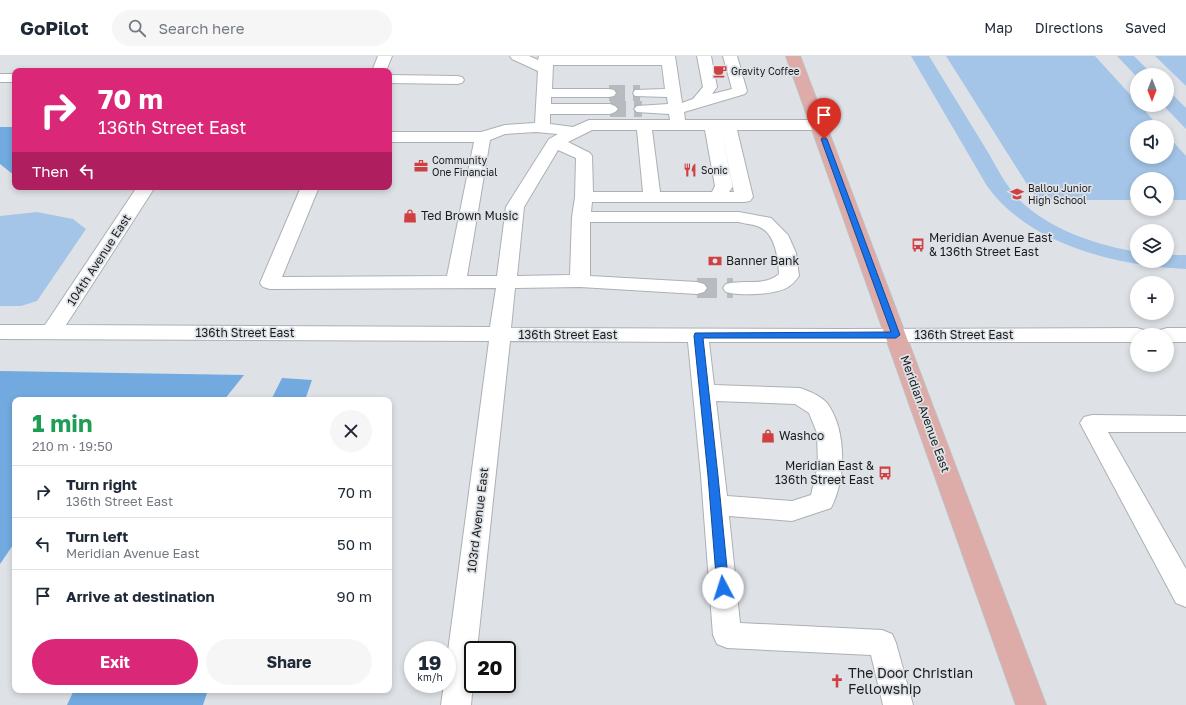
<!DOCTYPE html>
<meta charset="utf-8">
<style>
body{margin:0;font-family:"Golos Text",sans-serif;background:#f6f6f7;color:#1f2937;height:100vh;display:flex;flex-direction:column;font-size:15px;white-space:nowrap}
*{box-sizing:border-box;margin:0}
p{font-size:13px;color:#747a83}
.icon{flex:none;width:22px;height:22px;fill:none;stroke:currentColor;stroke-width:2;stroke-linecap:round;stroke-linejoin:round}
.map{position:relative;flex:1;overflow:hidden}
.details{position:absolute;left:12px;top:341px;width:380px;height:296px;display:flex;flex-direction:column;background:#fff;border-radius:8px;box-shadow:0 2px 6px #0003}
.details>*{flex:none}
.hud{position:absolute;left:12px;top:12px;width:380px;height:122px;border-radius:8px;box-shadow:0 2px 6px #0003;background:#db2777;color:#fff;overflow:hidden}
.needle{width:26px;rotate:180deg}
.tools{position:absolute;left:1130px;top:12px;display:grid;gap:8px}
.tools a{display:grid;place-items:center;width:44px;height:44px;border-radius:50%;background:#fff;box-shadow:0 2px 6px #0003;font-size:20px}
.speed{position:absolute;left:404px;top:585px;display:flex;gap:8px;font-size:20px;font-weight:700;text-align:center}
.speed>*{display:grid;place-content:center;width:52px;height:52px;border-radius:50%;background:#fff;box-shadow:0 2px 6px #0003;line-height:1}
.speed small{font-size:10px;font-weight:400}
.speed .limit{border:2px solid #111;border-radius:6px;background:#fff;color:#111}
.pin{position:absolute;display:grid;place-items:center;width:34px;height:34px;color:#fff;margin:-41px -17px;border-radius:50% 50% 50% 0;rotate:-45deg;box-shadow:0 0 4px #0007}
.pin .icon{rotate:45deg}
.me{position:absolute;width:44px;margin:-22px;rotate:355deg;stroke-linejoin:round;filter:drop-shadow(0 0 3px #0008)}
.turn{display:flex;align-items:center;gap:14px;height:84px;padding:0 20px;font-size:18px}
.turn .icon{width:52px;height:52px;stroke-width:2.5}
.turn b{display:block;font-size:28px;line-height:34px}
.then{display:flex;align-items:center;height:38px;padding:0 20px;background:#0003;gap:8px;font-size:15px}
.round{display:grid;place-items:center;flex:none;width:42px;height:42px;border-radius:21px;background:#f6f6f7}
.summary{display:flex;align-items:center;justify-content:space-between;height:68px;padding:0 20px}
h1{font-size:24px;font-weight:700;line-height:30px;color:#1e9e55}
.button{display:flex;gap:8px;margin-top:auto;padding:8px 20px}
.button a{flex:1;height:46px;border-radius:24px;background:#db2777;color:#fff;font-size:16px;font-weight:700;line-height:46px;text-align:center}
.button a+a{background:#f6f6f7;color:#1f2937}
ul{padding:0;list-style:none}
li{display:flex;align-items:center;gap:12px;height:52px;padding:0 20px;border-top:1px solid #e0e1e3}
li div{flex:1}
li b{display:block;font-size:15px}
li em{font-style:normal}
header{display:flex;align-items:center;gap:24px;box-sizing:border-box;height:56px;padding:0 20px;background:#fff;border-bottom:1px solid #e0e1e3}
header strong{font-size:19px}
nav{display:flex;gap:22px;margin-inline-start:auto;font-size:14px}
.search{width:280px;height:36px;background:#f6f6f7;display:flex;align-items:center;gap:10px;box-sizing:border-box;padding:0 14px;border-radius:22px;color:#747a83;font-size:15px}
.map>svg:first-child{display:block}
.green{fill:#a4c5e7}
.forest{fill:#72aadf}
.lines{fill:none;stroke-linecap:round;stroke-linejoin:round}
.minor-tunnel-far1{stroke:#b7babe;stroke-width:16;stroke-dasharray:16 8;stroke-linecap:butt}
.minor-tunnel{stroke:#b7babe;stroke-width:20;stroke-dasharray:20 10;stroke-linecap:butt}
.minor-casing{stroke:#acb0b4;stroke-width:2}
.major-casing{stroke:#bfbfc0;stroke-width:2}
.minor{fill:#fff;fill-rule:evenodd}
.major{fill:#ddaca9;fill-rule:evenodd}
.route{fill:#1a73e8;stroke:#114b97}
.labels{text-anchor:middle;stroke-width:3.5;stroke-linejoin:round;paint-order:stroke}
.far-poi-label{font-size:10px;fill:#1b1c1e;stroke:#dee2e6;text-anchor:start}
.poi-label{font-size:12px;fill:#1b1c1e;stroke:#dee2e6;text-anchor:start}
.street-label{font-size:12px;fill:#1b1c1e;stroke:#dee2e6}
.near-poi-label{font-size:14px;fill:#1b1c1e;stroke:#dee2e6;text-anchor:start}
</style>
<header>
<strong>GoPilot</strong>
<div class="search"><svg class="icon" aria-label="search" viewBox="0 0 24 24"><circle cx="10" cy="10" r="6"/><path d="M15 15l6 6"/></svg>Search here</div>
<nav><a>Map</a><a>Directions</a><a>Saved</a></nav>
</header>
<div class="map">
<svg width="1186" height="649" viewBox="0 0 1186 649">
<rect width="100%" height="100%" fill="#dee2e6"/>
<!-- green -->
<path class="green" d="M911,0H929C948,31 967,62 986,93C998,113 1008,135 1026,150C1057,176 1098,189 1137,196V205H1167V199H1186V213C1117,210 1029,189 987,130Z
M946,0H1095L1137,46V49H1140L1159,71H1137V101H1167V79L1186,100V144H1167V123H1137V144H1037Z
M1117,0H1134L1153,19H1137V21Z
M1155,0H1186V30Z
M1167,33L1186,52V73L1163,49H1167Z
M37,156L73,163L86,173L37,245L21,250H0V160Z"/>
<!-- forest -->
<path class="forest" d="M0,71H15V120L0,108Z
M0,315L244,319L224,344H15V486L0,508Z
M282,322L312,324L305,344H271Z
M74,634H208L203,649H67Z"/>
<g class="lines">
<!-- minor-tunnel-far1 -->
<path class="minor-tunnel-far1" d="M609,37H640
M610,53H642"/>
<!-- minor-tunnel -->
<path class="minor-tunnel" d="M697,232H733"/>
<!-- minor casing -->
<g class="minor-casing">
<path id="minor" d="M378,0H392L386,15H372Z
M510,0H529L538,4L539,0H675L682,47L693,43L703,31L697,0H711L717,31L712,38L732,33L723,0H737L747,35L745,38L684,56L685,64H819L825,66L827,69L825,72L819,74H737L753,141L750,145L744,146H592L591,156H739L771,162L788,179L796,197L799,220C796,224 792,229 788,231C776,239 740,240 726,236L723,232L726,228C744,223 764,231 779,218C778,203 776,176 757,170C752,168 745,168 739,166H590V220L697,226L704,228L707,232L704,236L697,238L580,231L515,232L511,272L841,273L1137,272L1144,274L1147,279H1137V286H709L714,329L800,332C809,335 821,340 827,347C847,374 846,423 831,452L792,465L729,460L740,567L882,574L892,578L896,587L913,649H883L871,599L727,592L717,588L713,579L701,420L688,286L510,285L477,594H473V628L471,649H441L444,628H447V603L489,285L0,283V269H45L137,131H155L66,269L490,271L496,232L270,233L263,231L260,227L301,131H319L282,221L447,220L474,86H389V76H481L505,69L535,67L538,15L512,3ZM553,9H662L665,33L635,34L633,37L635,40L667,41L668,48L637,50L634,53L637,56L669,58L670,64H589L573,71L550,68V58H610L615,56L618,53L615,50L610,48H551V41H609L614,40L616,37L614,34L609,33H552ZM592,74H637L643,136H593L592,100L590,97L568,86ZM652,74H705L715,130L712,136H660ZM721,74L734,136H729L733,130ZM536,76L558,78L549,83L506,151L497,220H467L490,84L505,78ZM558,94L576,102L575,141L572,161L570,219L517,220L524,151ZM716,345L795,348L809,357L817,377L818,409L811,439L792,445L727,440Z
M0,18H15V26H0Z
M389,19L457,20L462,21L464,24L462,27L457,28L389,27Z
M1167,272H1186V286H1167V279H1157L1160,274Z
M1092,359L1186,360V376H1108L1186,513V551L1176,547L1080,367L1084,361Z"/>
</g>
<!-- major casing -->
<g class="major-casing">
<path id="major" d="M786,0H800L1046,649H1016Z"/>
</g>
<!-- minor -->
<use href="#minor" class="minor"/>
<!-- major -->
<use href="#major" class="major"/>
</g>
<!-- route -->
<path class="route" d="M824,81L827,83L900,279L896,282H703L718,420L729,532L727,536L723,537L719,536L717,532L708,420L694,280L695,277L891,276L821,83Z"/>
<!-- icons -->
<defs>
<g id="cafe-bare" transform="scale(1.08)"><path d="M-5.5-4.5H6V0H3Q3 3.5 0 3.5H-2.5Q-5.5 3.5-5.5 0ZM3-3.2v2h1.7v-2ZM-6 4.5H4V6H-6Z" fill="#d04042" stroke="#dee2e6" stroke-width="2.5" paint-order="stroke"/></g>
<g id="office-bare" transform="scale(1.08)"><path d="M-6-3h4V-5.5h4V-3h4V5H-6ZM-1-4.5V-3h2v-1.5ZM-6 0V1H6V0Z" fill="#d04042" stroke="#dee2e6" stroke-width="2.5" paint-order="stroke"/></g>
<g id="restaurant-bare" transform="scale(1.08)"><path d="M-5-6h1v4h1v-4h1v4h1v-4h1v5L-1.5 .5V6h-2V.5L-5-1ZM5-6V6H3V1.5H1.5Q1.5-4 5-6Z" fill="#d04042" stroke="#dee2e6" stroke-width="2.5" paint-order="stroke"/></g>
<g id="school-bare" transform="scale(1.08)"><path d="M0-5L7-2L0 1L-7-2ZM-4 1L0 2.5L4 1V4Q0 6-4 4Z" fill="#d04042" stroke="#dee2e6" stroke-width="2.5" paint-order="stroke"/></g>
<g id="shop-bare" transform="scale(1.08)"><path d="M-5-2.5h2.3a2.7 3.5 0 0 1 5.4 0H5L5.5 6h-11ZM-1.5-2.5h3a1.5 2.3 0 0 0-3 0Z" fill="#d04042" stroke="#dee2e6" stroke-width="2.5" paint-order="stroke"/></g>
<g id="bus-bare" transform="scale(1.08)"><path d="M-5-6H5V4H4V6H2V4H-2V6H-4V4H-5ZM-3.5-4V0h7V-4ZM-3.5 1.2v1.5H-2V1.2ZM2 1.2v1.5H3.5V1.2Z" fill="#d04042" stroke="#dee2e6" stroke-width="2.5" paint-order="stroke"/></g>
<g id="bank-bare" transform="scale(1.08)"><path d="M-6-4H6V4H-6ZM0-2.3a2.3 2.3 0 1 0 0 4.6a2.3 2.3 0 1 0 0-4.6Z" fill="#d04042" stroke="#dee2e6" stroke-width="2.5" paint-order="stroke"/></g>
<g id="church-bare" transform="scale(1.08)"><path d="M-1.2-6h2.4v3.5h3.3v2.4h-3.3V6h-2.4V-.1h-3.3v-2.4h3.3Z" fill="#d04042" stroke="#dee2e6" stroke-width="2.5" paint-order="stroke"/></g>
</defs>
<g fill-rule="evenodd">
<use href="#cafe-bare" x="720" y="15"/>
<use href="#office-bare" x="421" y="110"/>
<use href="#restaurant-bare" x="690" y="114"/>
<use href="#school-bare" x="1017" y="138"/>
<use href="#shop-bare" x="410" y="160"/>
<use href="#bus-bare" x="918" y="189"/>
<use href="#bank-bare" x="715" y="205"/>
<use href="#shop-bare" x="768" y="380"/>
<use href="#bus-bare" x="885" y="417"/>
<use href="#church-bare" x="837" y="625"/>
</g>
<g class="labels">
<!-- far-poi labels -->
<g class="far-poi-label">
<text x="731" y="19">Gravity Coffee</text>
<text x="432" y="108">Community<tspan x="432" dy="12">One Financial</tspan></text>
<text x="701" y="118">Sonic</text>
<text x="1028" y="136">Ballou Junior<tspan x="1028" dy="12">High School</tspan></text>
</g>
<!-- poi labels -->
<g class="poi-label">
<text x="421" y="164">Ted Brown Music</text>
<text x="929" y="186">Meridian Avenue East<tspan x="929" dy="14">&amp; 136th Street East</tspan></text>
<text x="726" y="209">Banner Bank</text>
<text x="779" y="384">Washco</text>
<text x="874" y="414" text-anchor="end">Meridian East &amp;<tspan x="874" dy="14">136th Street East</tspan></text>
</g>
<!-- street labels -->
<g class="street-label">
<text transform="translate(99 204) rotate(-57)" y="4">104th Avenue East</text>
<text x="245" y="281">136th Street East</text>
<text x="568" y="283">136th Street East</text>
<text x="964" y="283">136th Street East</text>
<text transform="translate(925 358) rotate(70)" y="4">Meridian Avenue East</text>
<text transform="translate(478 464) rotate(-83)" y="4">103rd Avenue East</text>
</g>
<!-- near-poi labels -->
<g class="near-poi-label">
<text x="848" y="622">The Door Christian<tspan x="848" dy="16">Fellowship</tspan></text>
</g>
</g>
</svg>
<div class="tools">
<a><svg class="needle" viewBox="-14 -14 28 28"><path d="M0-13l5 13h-10z" fill="#e53935"/><path d="M0 13l5-13h-10z" fill="#747a83"/></svg></a>
<a><svg class="icon" aria-label="sound" viewBox="0 0 24 24"><path d="M4 9h4l5-4v14l-5-4H4zM17 9q2 3 0 6"/></svg></a>
<a><svg class="icon" aria-label="search" viewBox="0 0 24 24"><circle cx="10" cy="10" r="6"/><path d="M15 15l6 6"/></svg></a>
<a><svg class="icon" aria-label="layers" viewBox="0 0 24 24"><path d="M12 4l9 5-9 5-9-5zM3 14l9 5 9-5"/></svg></a>
<a>+</a>
<a>−</a>
</div>
<div class="speed"><div>19<small>km/h</small></div><div class="limit">20</div></div>
<div class="pin" style="left:824px;top:83px;background:#d93025"><svg class="icon" aria-label="arrive" viewBox="0 0 24 24"><path d="M6 21V4h12l-3 4 3 4H6"/></svg></div>
<svg class="me" style="left:723px;top:532px" viewBox="-20 -20 40 40"><circle r="19" fill="#fff"/><path d="M0-13L10 11 0 6-10 11z" fill="#1a73e8"/></svg>
<div class="hud">
<div class="turn"><svg class="icon" aria-label="right" viewBox="0 0 24 24"><path d="M7 20v-9h11M14 6l5 5-5 5"/></svg><div><b>70 m</b>136th Street East</div></div>
<div class="then">Then<svg class="icon" aria-label="left" viewBox="0 0 24 24"><path d="M17 20v-9H6M10 6l-5 5 5 5"/></svg></div>
</div>
<section class="details">
<div class="summary"><div><h1>1 min</h1><p>210 m · 19:50</p></div><a class="round"><svg class="icon" aria-label="close" viewBox="0 0 24 24"><path d="M6 6l12 12M18 6L6 18"/></svg></a></div>
<ul>
<li><svg class="icon" aria-label="right" viewBox="0 0 24 24"><path d="M7 20v-9h11M14 6l5 5-5 5"/></svg><div><b>Turn right</b><p>136th Street East</p></div><em>70 m</em></li>
<li><svg class="icon" aria-label="left" viewBox="0 0 24 24"><path d="M17 20v-9H6M10 6l-5 5 5 5"/></svg><div><b>Turn left</b><p>Meridian Avenue East</p></div><em>50 m</em></li>
<li><svg class="icon" aria-label="arrive" viewBox="0 0 24 24"><path d="M6 21V4h12l-3 4 3 4H6"/></svg><div><b>Arrive at destination</b></div><em>90 m</em></li>
</ul>
<div class="button"><a>Exit</a><a>Share</a></div>
</section>
</div>
